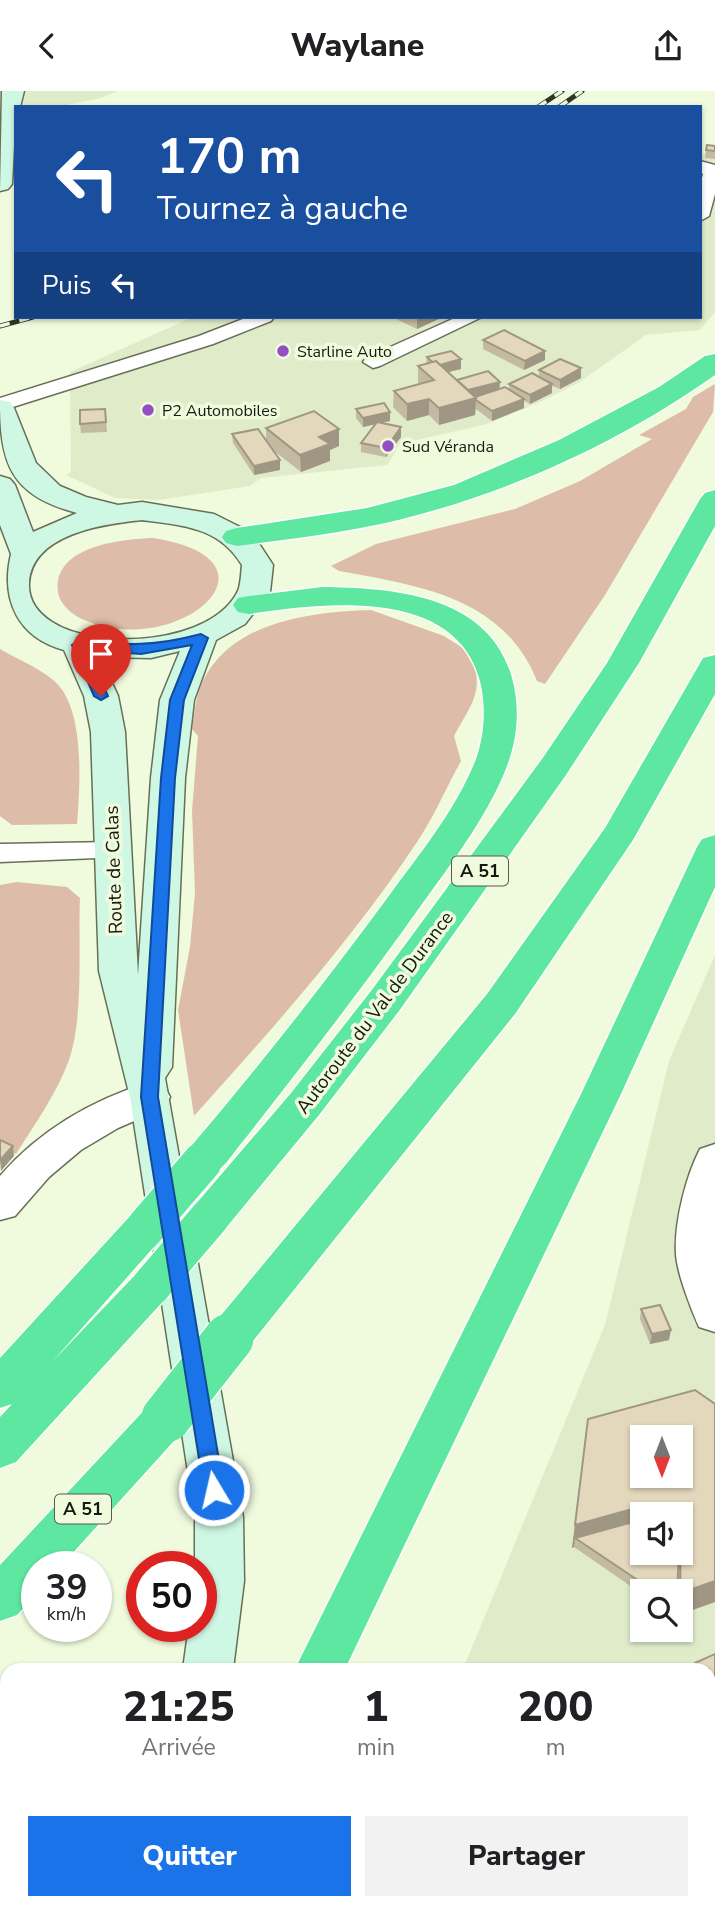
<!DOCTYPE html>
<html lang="fr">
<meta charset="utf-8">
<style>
body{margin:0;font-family:"Nunito Sans",sans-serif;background:#f2f2f2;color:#202124;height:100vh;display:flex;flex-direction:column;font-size:26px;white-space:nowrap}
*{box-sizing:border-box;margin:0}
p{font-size:23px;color:#757577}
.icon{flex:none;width:38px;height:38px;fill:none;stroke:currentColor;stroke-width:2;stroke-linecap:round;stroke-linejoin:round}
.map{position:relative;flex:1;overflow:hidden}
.side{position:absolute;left:0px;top:1572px;width:716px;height:247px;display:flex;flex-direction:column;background:#fff;border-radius:21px 21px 0 0;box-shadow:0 2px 5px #0004}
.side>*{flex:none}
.guide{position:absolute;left:14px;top:14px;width:688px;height:214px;border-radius:0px;box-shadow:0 2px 5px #0004;background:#1a4fa0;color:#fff;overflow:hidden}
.needle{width:46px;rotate:180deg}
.fabs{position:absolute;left:630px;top:1334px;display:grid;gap:14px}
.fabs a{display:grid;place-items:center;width:63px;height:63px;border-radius:0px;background:#fff;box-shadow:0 2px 5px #0004;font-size:35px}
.speed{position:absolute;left:21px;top:1460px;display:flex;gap:14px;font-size:35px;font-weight:700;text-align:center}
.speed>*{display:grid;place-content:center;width:91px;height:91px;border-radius:50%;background:#fff;box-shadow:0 2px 5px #0004;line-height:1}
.speed small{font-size:18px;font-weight:400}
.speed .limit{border:10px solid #d22;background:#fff;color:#111}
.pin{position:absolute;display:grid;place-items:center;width:60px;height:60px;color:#fff;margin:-72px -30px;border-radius:50% 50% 50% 0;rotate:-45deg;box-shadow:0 0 7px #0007}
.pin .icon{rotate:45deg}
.me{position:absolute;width:77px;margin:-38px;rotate:351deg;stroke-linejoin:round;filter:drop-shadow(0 0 5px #0008)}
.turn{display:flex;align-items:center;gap:24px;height:147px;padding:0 28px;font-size:32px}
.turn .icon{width:91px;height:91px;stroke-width:2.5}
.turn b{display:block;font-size:49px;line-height:60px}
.then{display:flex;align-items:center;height:66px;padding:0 28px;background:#0003;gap:14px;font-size:26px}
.eta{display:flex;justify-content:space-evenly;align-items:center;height:119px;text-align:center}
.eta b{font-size:42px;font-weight:800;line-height:49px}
.cta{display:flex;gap:14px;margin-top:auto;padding:14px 28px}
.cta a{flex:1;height:80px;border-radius:0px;background:#1a73e8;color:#fff;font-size:28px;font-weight:800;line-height:80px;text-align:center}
.cta a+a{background:#f2f2f2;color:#202124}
header{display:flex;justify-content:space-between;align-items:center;height:91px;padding:0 28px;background:#fff;font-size:32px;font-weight:800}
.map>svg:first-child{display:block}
.built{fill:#e0ecc9;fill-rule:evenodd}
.green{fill:#ddbda9}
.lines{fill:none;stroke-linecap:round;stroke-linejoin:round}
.service-casing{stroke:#676f56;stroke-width:3}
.minor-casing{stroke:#676f56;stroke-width:3}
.secondary-casing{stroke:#676f56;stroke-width:3}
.motorway-casing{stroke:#fff;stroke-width:3}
.service{fill:#fff;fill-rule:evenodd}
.minor{fill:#fff;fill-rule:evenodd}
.secondary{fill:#cef8e3;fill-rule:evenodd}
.motorway{fill:#5de7a1;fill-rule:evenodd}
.rail-casing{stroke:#313529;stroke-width:5}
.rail{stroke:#f0fadd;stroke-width:3.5;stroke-dasharray:10;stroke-linecap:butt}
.motorway-bridge-far1-casing{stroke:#fff;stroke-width:42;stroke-linecap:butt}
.motorway-bridge-casing{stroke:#fff;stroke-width:52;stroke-linecap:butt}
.motorway-bridge-far1{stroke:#5de7a1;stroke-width:39}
.motorway-bridge{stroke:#5de7a1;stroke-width:49}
.wall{fill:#c3baa2;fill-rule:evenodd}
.shaded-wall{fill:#9f9784}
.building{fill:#e3d8bc;stroke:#9f9784;stroke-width:2;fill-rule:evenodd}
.route{fill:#1a73e8;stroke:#114b97;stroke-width:2}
.poi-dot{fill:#924ec2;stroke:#f0fadd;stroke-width:2.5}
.labels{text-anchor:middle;stroke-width:7;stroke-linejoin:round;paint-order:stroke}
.far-poi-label{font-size:16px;fill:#16190f;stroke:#f0fadd;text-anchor:start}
.shield{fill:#f0fadd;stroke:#575c4d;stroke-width:2}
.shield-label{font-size:18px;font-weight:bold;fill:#16190f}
.street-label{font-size:19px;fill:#16190f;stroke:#f0fadd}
</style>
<header><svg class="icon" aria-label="back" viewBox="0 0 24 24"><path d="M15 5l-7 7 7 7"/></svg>Waylane<svg class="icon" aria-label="share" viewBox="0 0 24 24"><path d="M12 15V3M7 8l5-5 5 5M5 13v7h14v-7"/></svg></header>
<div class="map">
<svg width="715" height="1817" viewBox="0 0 715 1817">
<rect width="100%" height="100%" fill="#f0fadd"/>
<!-- built -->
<path class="built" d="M0,0H118L101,7L56,16H16V24L0,27Z
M700,62L715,64V221L700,239L646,244L578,292L540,311L487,333L400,353L387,374L261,387L250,395L159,409L115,407L66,384L71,381L70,281L193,226H700Z
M715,864V1817H365L367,1811H709V1578H463L605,1234L669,970ZM642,1346H681V1384H642ZM642,1423H681V1461H642ZM642,1500H681V1538H642Z"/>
<!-- green -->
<path class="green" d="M715,293L713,321L605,504L545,593L537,590C504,506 417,494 339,480L331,475L376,453L515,418L580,390L652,348L639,344L686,318L693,306Z
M153,447C293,469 179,568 87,530C75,526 60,515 58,501C52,455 122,448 153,447Z
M371,519L444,545L472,563C484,602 472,612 454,645L461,670C446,697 434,726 417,751C352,849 273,937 194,1025L178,919L190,856L195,802L192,720L198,645L192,638C194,626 195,612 199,600C223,531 309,521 371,519Z
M0,558C17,568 37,576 52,588C86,614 80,694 77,733L12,734L0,725Z
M17,791L67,796L80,807C78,853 84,926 69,969C57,1002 35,1033 16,1063L0,1056V794Z"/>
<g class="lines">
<!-- service casing -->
<g class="service-casing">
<path id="service" d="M700,70L715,74V103L709,125L700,130V94L703,83L700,80Z
M248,226H274L271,230L213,253L0,320V307L199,245Z
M457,226H482L380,275L373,277L363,271L366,267Z
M112,751L121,754L125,760L121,766L0,771V753Z"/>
</g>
<!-- minor casing -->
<g class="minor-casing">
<path id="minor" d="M150,991L164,995L170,1006L164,1017L118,1037L81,1059L49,1086L15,1125L0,1129V1085C40,1039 92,1009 150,991Z
M715,1053V1241L699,1236C691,1218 677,1182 676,1163C674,1132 686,1085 700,1058Z"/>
</g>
<!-- secondary casing -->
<g class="secondary-casing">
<path id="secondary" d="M2,0H24L20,16H16L12,93L8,98L0,100Z
M0,309L10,311L14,317L36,372L60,395L86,406L118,414L142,411L214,423L252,442L273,474L270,501L245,533L216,549L194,609L185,687L172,976L165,987L243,1426L244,1490L233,1578H183L189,1535H201V1475H195V1426L130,1006L99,880L91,641L84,605L64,559C19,547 0,510 11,463L0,434V385L10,388L15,394L33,441L77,422C10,404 0,373 0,309ZM142,429C183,435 218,435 242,474C241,482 241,493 238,500C212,554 97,560 52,531C38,522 28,510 29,492C32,442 105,433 142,429ZM180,560L160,609L151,687L138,884L125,641L118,605L100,566L151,567Z
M90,1811H146L144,1817H88Z"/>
</g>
<!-- motorway casing -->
<g class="motorway-casing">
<path id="motorway" d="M715,263V284C628,346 524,395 421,423C361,440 299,447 237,455L226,452L222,446L226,440L237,437L367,417L454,394L559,349L659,296L705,265Z
M715,399V435L639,572L566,684L399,920L319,1024L225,1138L210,1142L195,1138L189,1126L195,1114L291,1002L371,900L542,668L607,572L700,408L705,402Z
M322,496C395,497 489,504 512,587C521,620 517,653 503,685C479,740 439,788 405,837C353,909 299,979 244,1049C226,1070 219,1092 187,1082L181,1071L187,1060C257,978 324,893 388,806C420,762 456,719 476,668C485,643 486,615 480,590C455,495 323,512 249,523L238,521L233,514L238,507L249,505Z
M715,564V603L633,749L515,923L245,1260L229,1265L213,1260L207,1247L213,1234L487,903L605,737L699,574L703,567Z
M715,744V796L621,1003L345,1578H295L581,1003L697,756L702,748Z
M146,1119L161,1124L167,1136L161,1148L52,1271L137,1182L152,1177L167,1182L174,1194L167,1206L16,1371L0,1377V1326L12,1313L0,1317V1267L131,1124Z
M166,1308L182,1313L189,1327L182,1341L61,1475H37V1502L17,1524L0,1530V1474L150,1313Z
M161,1811H217L215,1817H159Z
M219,1811H273L272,1817H218Z"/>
</g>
<!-- service -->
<use href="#service" class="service"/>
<!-- minor -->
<use href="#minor" class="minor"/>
<!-- secondary -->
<use href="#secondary" class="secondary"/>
<!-- motorway -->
<use href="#motorway" class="motorway"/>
<!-- rail casing -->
<g class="rail-casing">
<path id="rail" d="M538,16L562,0
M559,16L582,0
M0,235L33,226"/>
</g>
<!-- rail -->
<use href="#rail" class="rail"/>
<!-- motorway-bridge-far1 casing -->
<g class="motorway-bridge-far1-casing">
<path id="motorway-bridge-far1" d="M146,1136L202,1071
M152,1194L210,1126"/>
</g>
<!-- motorway-bridge casing -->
<g class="motorway-bridge-casing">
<path id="motorway-bridge" d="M166,1327L229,1247"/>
</g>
<!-- motorway-bridge-far1 -->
<use href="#motorway-bridge-far1" class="motorway-bridge-far1"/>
<!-- motorway-bridge -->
<use href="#motorway-bridge" class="motorway-bridge"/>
</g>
<!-- wall -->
<path class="wall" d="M715,55V68L705,67L706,59Z
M392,226H443L417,238Z
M483,249L545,269L524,279L483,258Z
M427,266L461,278L448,281L457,289L500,291L499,298H509V293L539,286V279L581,277V287L560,298L552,295V302L530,313L524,310V317L492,330L476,318L475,324L439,334L429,324L407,330L393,316L394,300L419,293L418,291V275L426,272Z
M356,318L390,330L380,332L401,336V346L386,366L361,361V352L375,333L363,336L356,327Z
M106,327L107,341L81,342L80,333Z
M266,337L339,355L330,359V370L301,381L274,360L280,369V379L254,384L233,352L232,343L266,349Z
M641,1218L669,1249L650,1253L640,1228Z
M695,1299L715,1511L681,1523V1500H642V1503L574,1456L572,1457L588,1328ZM642,1423H681V1461H642Z
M715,1563V1618L709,1608V1578H693L695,1572Z"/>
<!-- shaded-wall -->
<path class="shaded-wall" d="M417,226H443L417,238Z
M545,260V269L524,279L525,270Z
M461,268V278L436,284L437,275Z
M581,277V287L560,298V289Z
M500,291L499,300L466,309V300Z
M552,293V302L530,313V304Z
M476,307L475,324L439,334V317Z
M429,308V324L407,330V313Z
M524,308V317L492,330V320Z
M390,321V330L363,336V327Z
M401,336V346L386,366V357Z
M339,338V355L330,359V370L301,381L300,364L319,346Z
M280,369V379L254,384V375Z
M13,1055L14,1065L1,1080L0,1069Z
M671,1239L669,1249L650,1253L652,1243Z
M632,1418L628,1441L575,1447L574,1456L572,1457L575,1434Z
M715,1490V1511L681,1523V1502Z"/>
<!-- building -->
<path class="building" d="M707,54L715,55V60L706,59Z
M504,239L545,260L525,270L483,249Z
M451,260L461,268L440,274L436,270L432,271L427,266Z
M560,268L581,277L560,289L539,279Z
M436,270L476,307L439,317L429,308L407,313L394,300L434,289L418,275Z
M488,280L500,291L468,299L457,289Z
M532,282L552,293L530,304L509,293Z
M505,296L524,308L492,320L476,309L475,306Z
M384,312L390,321L363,327L356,318Z
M105,318L106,331L80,333V319Z
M314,320L339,338L319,346L330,353L300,364L266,337Z
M377,331L401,336L386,357L361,352Z
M258,338L280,369L254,375L232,343Z
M0,1049L13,1055L0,1069Z
M660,1214L671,1239L652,1243L641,1218Z
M695,1299L715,1313V1490L681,1502V1500H680L681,1450V1423H642V1425L632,1418L575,1434L588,1328ZM642,1346H681V1384H642Z
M629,1432L642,1440V1461H675L679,1464L677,1500H654L575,1447Z
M715,1563V1605L709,1595V1578H699L695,1572Z
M435,1811H676L679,1817H433Z"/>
<!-- route -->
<path class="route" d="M201,543L208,547L184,609L175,687L158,1006L224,1399L221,1405L214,1408L207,1405L204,1399L141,1006L161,687L170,609L192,554L141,563L87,559L108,605L101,609L94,605L72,554L78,550C129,554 152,556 201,543Z"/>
<!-- markers -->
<g class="poi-dot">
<circle cx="283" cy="260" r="7"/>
<circle cx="148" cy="319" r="7"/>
<circle cx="388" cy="355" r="7"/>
</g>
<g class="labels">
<!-- far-poi labels -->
<g class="far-poi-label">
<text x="297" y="266">Starline Auto</text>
<text x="162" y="325">P2 Automobiles</text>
<text x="402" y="361">Sud Véranda</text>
</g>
<!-- shield labels -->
<g class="shield">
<rect x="452" y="765.5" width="56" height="29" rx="5"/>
<rect x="55" y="1403.5" width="56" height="29" rx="5"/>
</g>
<g class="shield-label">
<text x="480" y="786">A 51</text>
<text x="83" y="1424">A 51</text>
</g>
<!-- street labels -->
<g class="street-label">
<text transform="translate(113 779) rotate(-92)" y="7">Route de Calas</text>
<text transform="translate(374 921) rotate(-53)" y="7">Autoroute du Val de Durance</text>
</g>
</g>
</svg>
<div class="fabs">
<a><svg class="needle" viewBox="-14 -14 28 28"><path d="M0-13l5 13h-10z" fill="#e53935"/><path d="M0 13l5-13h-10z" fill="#757577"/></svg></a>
<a><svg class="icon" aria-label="sound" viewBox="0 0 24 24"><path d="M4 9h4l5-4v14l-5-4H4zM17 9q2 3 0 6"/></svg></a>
<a><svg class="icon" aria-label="search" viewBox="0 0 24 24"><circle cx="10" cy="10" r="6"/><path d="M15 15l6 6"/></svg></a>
</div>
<div class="speed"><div>39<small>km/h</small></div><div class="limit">50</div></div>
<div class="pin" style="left:101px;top:605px;background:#d93025"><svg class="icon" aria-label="arrive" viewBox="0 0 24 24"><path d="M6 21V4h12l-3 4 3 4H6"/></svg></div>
<svg class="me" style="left:214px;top:1399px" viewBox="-20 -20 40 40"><circle r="17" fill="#1a73e8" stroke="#fff" stroke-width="3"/><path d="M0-11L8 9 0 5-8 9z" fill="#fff"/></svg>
<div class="guide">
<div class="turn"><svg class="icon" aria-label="left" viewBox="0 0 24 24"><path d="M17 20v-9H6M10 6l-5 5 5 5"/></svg><div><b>170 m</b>Tournez à gauche</div></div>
<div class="then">Puis<svg class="icon" aria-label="left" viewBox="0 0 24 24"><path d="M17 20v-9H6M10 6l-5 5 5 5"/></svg></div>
</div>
<section class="side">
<div class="eta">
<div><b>21:25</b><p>Arrivée</p></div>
<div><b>1</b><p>min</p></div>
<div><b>200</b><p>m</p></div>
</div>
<div class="cta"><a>Quitter</a><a>Partager</a></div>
</section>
</div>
